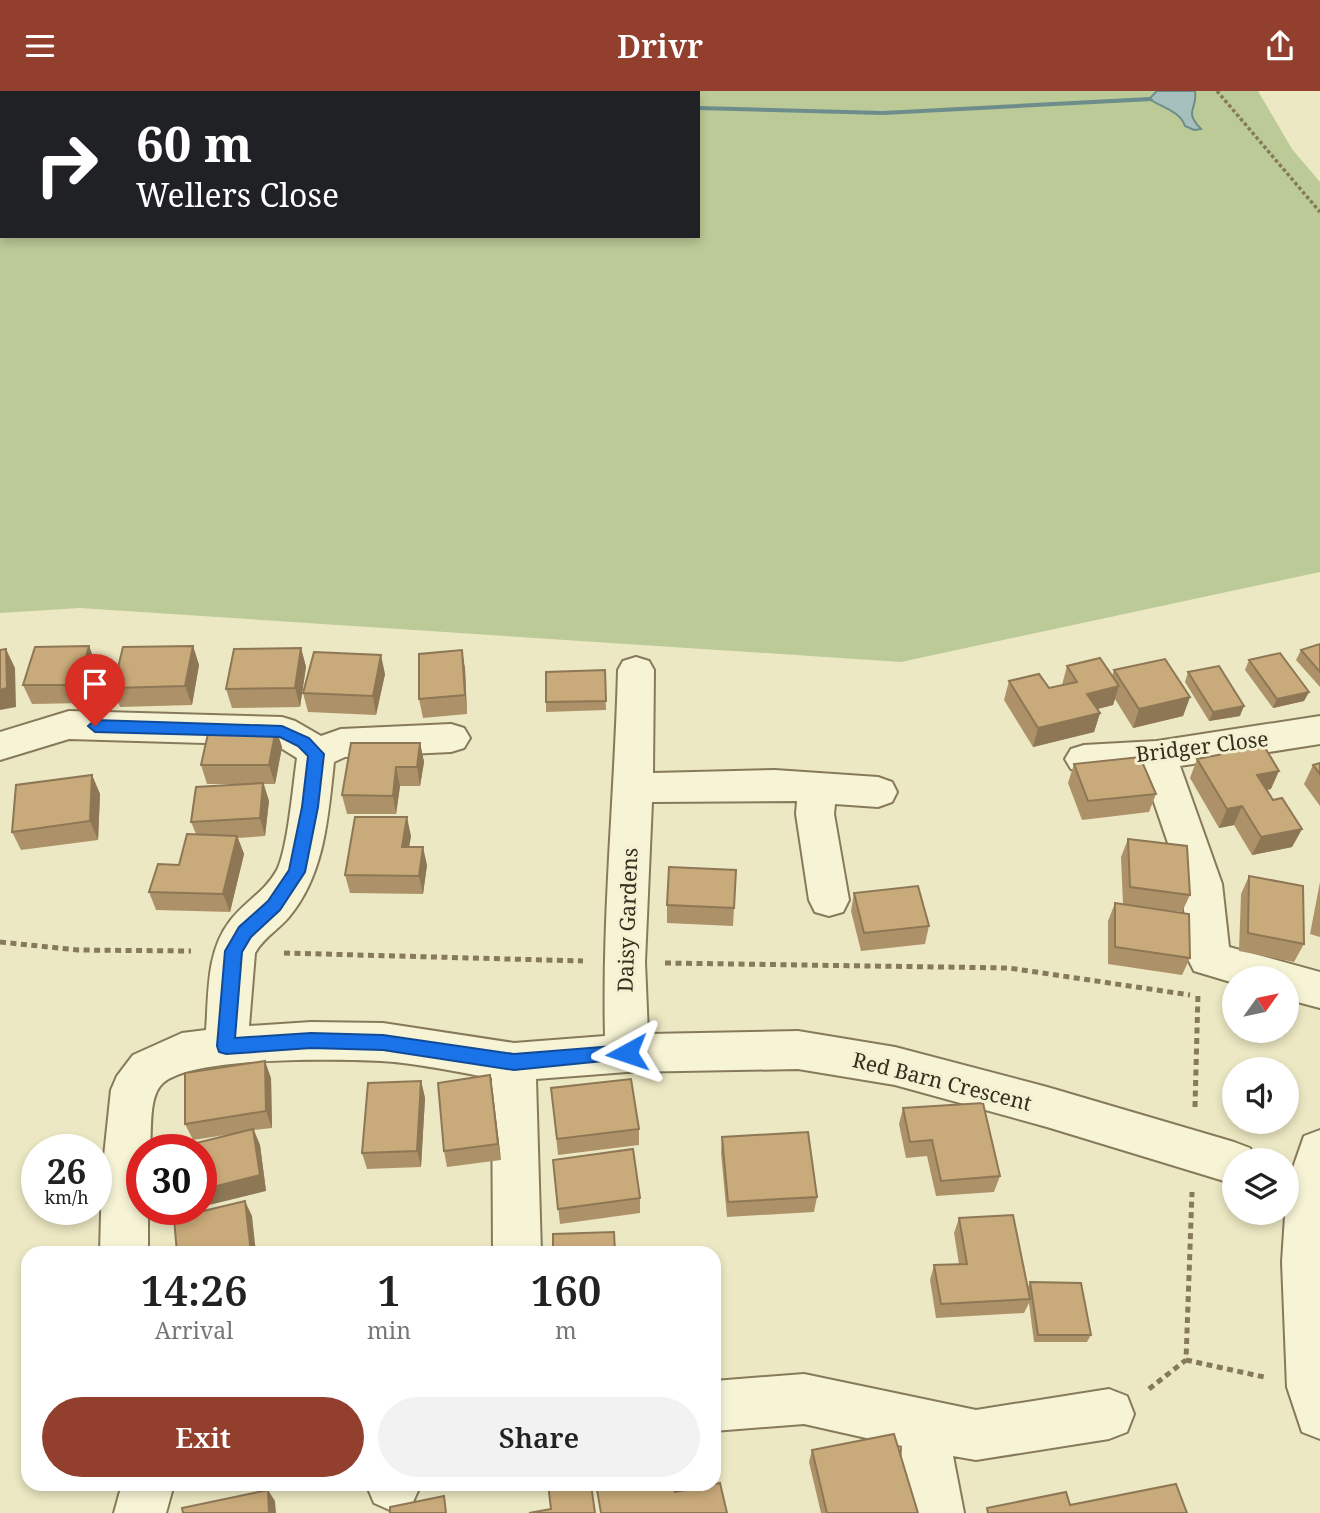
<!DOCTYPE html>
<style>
body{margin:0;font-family:"Noto Serif",serif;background:#f2f2f2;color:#222;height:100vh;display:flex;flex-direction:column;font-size:26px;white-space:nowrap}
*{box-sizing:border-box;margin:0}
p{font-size:23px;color:#767676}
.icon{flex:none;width:38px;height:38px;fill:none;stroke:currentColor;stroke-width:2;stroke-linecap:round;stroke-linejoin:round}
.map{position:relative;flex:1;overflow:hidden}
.side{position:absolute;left:21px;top:1155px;width:700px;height:245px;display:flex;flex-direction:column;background:#fff;border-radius:21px;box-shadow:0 4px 10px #0003}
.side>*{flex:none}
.top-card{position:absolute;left:0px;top:0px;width:700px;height:147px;box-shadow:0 4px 10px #0003;background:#202124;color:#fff;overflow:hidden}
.needle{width:46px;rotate:57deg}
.buttons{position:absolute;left:1222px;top:875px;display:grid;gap:14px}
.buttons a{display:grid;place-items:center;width:77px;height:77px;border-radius:50%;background:#fff;box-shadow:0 4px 10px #0003;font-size:35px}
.speed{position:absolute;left:21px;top:1043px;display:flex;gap:14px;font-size:35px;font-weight:700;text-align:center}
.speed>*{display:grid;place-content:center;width:91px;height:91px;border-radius:50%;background:#fff;box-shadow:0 4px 10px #0003;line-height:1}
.speed small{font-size:18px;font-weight:400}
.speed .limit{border:10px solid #d22;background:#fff;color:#111}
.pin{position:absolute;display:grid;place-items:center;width:60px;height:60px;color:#fff;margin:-72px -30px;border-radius:50% 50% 50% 0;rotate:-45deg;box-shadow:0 0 7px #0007}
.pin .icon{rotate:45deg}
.me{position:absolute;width:77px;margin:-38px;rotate:265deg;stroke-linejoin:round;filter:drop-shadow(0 0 5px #0008)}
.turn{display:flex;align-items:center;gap:24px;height:147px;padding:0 21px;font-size:32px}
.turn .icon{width:91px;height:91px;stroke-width:2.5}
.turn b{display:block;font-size:49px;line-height:60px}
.eta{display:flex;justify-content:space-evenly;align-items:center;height:119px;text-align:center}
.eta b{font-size:42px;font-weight:600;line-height:49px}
.cta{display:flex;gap:14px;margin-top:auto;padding:14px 21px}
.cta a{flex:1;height:80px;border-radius:42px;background:#933f2d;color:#fff;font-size:28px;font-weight:600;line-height:80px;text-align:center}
.cta a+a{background:#f2f2f2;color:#222}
header{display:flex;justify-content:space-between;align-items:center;height:91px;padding:0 21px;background:#933f2d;color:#fff;font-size:32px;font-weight:600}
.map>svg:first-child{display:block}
.green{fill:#bbca97;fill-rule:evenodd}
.water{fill:#a5bfbc;stroke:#6c8d8b;stroke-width:2}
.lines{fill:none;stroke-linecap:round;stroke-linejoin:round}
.stream{fill:#6c8d8b;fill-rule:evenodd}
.minor-casing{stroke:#867a5a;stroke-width:4}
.path-far1{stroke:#867a5a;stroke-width:3.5;stroke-dasharray:3.5 2.5;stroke-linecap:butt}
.path{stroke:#867a5a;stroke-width:5;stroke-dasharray:6 4.5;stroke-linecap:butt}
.minor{fill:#f7f4d6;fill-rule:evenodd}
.wall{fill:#ad9269}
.shaded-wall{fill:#8d7755}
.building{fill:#c9aa7a;stroke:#8d7755;stroke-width:2}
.route{fill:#1a73e8;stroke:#114b97;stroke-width:2}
.labels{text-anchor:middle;stroke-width:6;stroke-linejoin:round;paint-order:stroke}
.street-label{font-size:21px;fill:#362e1e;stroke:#f4f1d2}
</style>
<header><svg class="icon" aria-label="menu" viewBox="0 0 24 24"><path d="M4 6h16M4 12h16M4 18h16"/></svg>Drivr<svg class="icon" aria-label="share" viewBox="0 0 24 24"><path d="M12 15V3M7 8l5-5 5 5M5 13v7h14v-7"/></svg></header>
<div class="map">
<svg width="1320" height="1422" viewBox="0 0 1320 1422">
<rect width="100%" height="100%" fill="#ece8c3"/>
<!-- green -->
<path class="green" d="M0,0H1258L1292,58L1320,91V481L901,571L80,517L0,522ZM2,2H698V145H2Z"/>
<!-- water -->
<path class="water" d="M1157,0H1195C1198,19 1183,19 1201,38L1194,39L1185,35C1180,20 1161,16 1149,8Z"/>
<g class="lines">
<!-- stream -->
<path class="stream" d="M114,0H122V2H114Z
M1149,6L1153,8L1152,10L883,24L698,19V15L883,20Z"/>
<!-- minor casing -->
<g class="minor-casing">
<path id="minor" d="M636,566L649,570L654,579L653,682L775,679L878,686L892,691L897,701L892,711L878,716L835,713L834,723L849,809L843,821L829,825L815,821L809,809L796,723L797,710L652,711L645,871L648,943L798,940L895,956L1047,996L1234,1051L1250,1057L1256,1069H1234V1093L1047,1036L895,994L798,978L627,981L536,988L541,1162H493L492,987C456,981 418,972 381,970C337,968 194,965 163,992C148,1005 152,1040 150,1059H142V1118H148V1162H100L102,1084L111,999L117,985L133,964L182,942L206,939C209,902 206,861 230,830C244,811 265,801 277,779C288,757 293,694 297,667L276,654L69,648L0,669V641L69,620L282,626L295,630L321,645L341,638L451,633L464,637L470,647L464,657L451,661L345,666L334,671C328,725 325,783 289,826C278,839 263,847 255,862L249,935L311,931L383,932L514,952L605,945C602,823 615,701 618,579L623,570Z
M1320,625V653L1180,675L1222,793L1229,856L1320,881V917L1286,908V887H1234V892L1194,880L1188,868L1182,793L1143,679L1084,682L1071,678L1065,668L1071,658L1084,654L1157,650Z
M1320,1039V1348L1302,1341L1287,1296L1282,1171L1287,1094L1304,1045Z
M804,1283L976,1319L1109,1298L1127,1305L1134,1323L1127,1341L1109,1348L976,1369L953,1365L964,1422H912L901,1375L902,1355L804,1333L714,1340V1290Z
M122,1393H174L166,1422H114Z
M366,1393H421L413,1411L392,1420L374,1412Z"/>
</g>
<!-- path-far1 -->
<path class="path-far1" d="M1217,0L1320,121"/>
<!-- path -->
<path class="path" d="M0,851L78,859L191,860
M284,862L583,870
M665,872L1009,877L1190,904
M1195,1016L1198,902
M1186,1269L1264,1286
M1149,1298L1186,1269L1192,1101"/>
<!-- minor -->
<use href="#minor" class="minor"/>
</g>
<!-- wall -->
<path class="wall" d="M1320,553V596L1296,569L1301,559Z
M89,555L96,574L85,612L32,613L23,594Z
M193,555L199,574L192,614L120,616L113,597Z
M301,557L306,576L300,616L232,617L226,598Z
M462,559L465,578L467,623L423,627L419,608Z
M1249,569L1309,601L1304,610L1273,617L1245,579Z
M1067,575L1112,585L1114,579L1190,606L1183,625L1133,637L1115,608L1113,614L1097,618L1100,622L1094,641L1033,656L1004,609L1009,590L1049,597L1062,594Z
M605,579L606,619L546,621V611Z
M1188,581L1240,625L1209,630L1185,591Z
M385,583L376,624L308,621L303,602Z
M276,638L282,656L275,693H264L269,710L265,745L238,747L244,763L230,821L156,819L149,801L179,774L196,743L191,731L241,693H207L201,674Z
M420,652L424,671L420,695H400L396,723H347L342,704Z
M1197,668L1271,698L1267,699L1273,709L1302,738L1292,756L1252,764L1234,734L1219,737L1190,687Z
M1320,672V715L1304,693L1313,674Z
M1074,673L1156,703L1149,721L1082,729L1068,692Z
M92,684L100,703L98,749L21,759L12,741Z
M411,745L409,756L427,774L423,803L350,802L345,784Z
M1128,748L1190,804L1182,821L1154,818L1190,867L1182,884L1108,873V830L1115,812L1123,813L1121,766Z
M1249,785L1304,853L1294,871L1239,860L1241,803Z
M1320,791V846L1310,843Z
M854,802L929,835L925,853L861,860L851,820Z
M667,814L734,817L733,835L667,832Z
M490,984L501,1069L447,1076L444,1060Z
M271,987L272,1037L254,1039L260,1054L266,1100L238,1042L193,1049L185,1033Z
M421,990L425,1007L421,1076L367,1078L362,1062Z
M551,997L639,1038V1054L558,1064Z
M903,1017L1000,1085L994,1101L936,1105L927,1065L906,1067L899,1033Z
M722,1046L817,1106L814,1121L727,1126L721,1062Z
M553,1069L640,1107V1122L560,1133Z
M959,1127L1028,1196L1030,1191L1091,1244L1087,1251H1034L1029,1212L1024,1222L936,1227L930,1189L934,1174L959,1173L954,1142Z
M812,1359L918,1422H821L809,1371Z"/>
<!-- shaded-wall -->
<path class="shaded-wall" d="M89,555L96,574L85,612L78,594Z
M193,555L199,574L192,614L185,595Z
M301,557L306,576L300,616L295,597Z
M6,558L15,577L16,616L0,619V599Z
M462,559L465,578L467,623L465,604Z
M381,564L385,583L376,624L373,605Z
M1119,595L1113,614L1082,622L1087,603Z
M1309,601L1304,610L1273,617L1277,608Z
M1190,606L1183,625L1133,637L1139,618Z
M1244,615L1240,625L1209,630L1213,621Z
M1100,622L1094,641L1033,656L1038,637Z
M276,638L282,656L275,693L269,674Z
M420,652L424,671L420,695L417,676Z
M396,676L400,695L396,723L393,705Z
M1279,680L1271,698L1249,702L1257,684Z
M92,684L100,703L98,749L90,730Z
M263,692L269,710L265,745L260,727Z
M1242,715L1234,734L1219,737L1227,718Z
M407,726L411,745L406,774L402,756Z
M1302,738L1292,756L1252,764L1261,746Z
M237,745L244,763L230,821L223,803Z
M423,756L427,774L423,803L419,785Z
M265,970L271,987L272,1037L266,1020Z
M490,984L493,1001L501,1069L498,1053Z
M421,990L425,1007L421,1076L417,1060Z
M253,1038L260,1054L266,1100L201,1116V1099Z
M245,1110L252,1125L256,1162H251Z
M268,1399L275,1410L276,1422H269Z"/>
<!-- building -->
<path class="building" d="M1320,553V581L1301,559Z
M89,555L78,594H23L35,556Z
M193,555L185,595L113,597L123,556Z
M301,557L295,597L226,598L234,558Z
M6,558L7,597L0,599V559Z
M462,559L465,604L419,608V563Z
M314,561L381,564L373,605L303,602Z
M1280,562L1309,601L1277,608L1249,569Z
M1100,567L1119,595L1087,603L1100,622L1038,637L1009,590L1039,583L1049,597L1077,591L1067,575Z
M1165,568L1190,606L1139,618L1114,579Z
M1219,575L1244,615L1213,621L1188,581Z
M605,579L606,610L546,611V581Z
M209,638H276L269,674H201Z
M351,652H420L417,676H396L393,705L342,704Z
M1264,655L1279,680L1257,684L1273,709L1282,707L1302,738L1261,746L1242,715L1227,718L1197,668Z
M1140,666L1156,703L1088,710L1074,673Z
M1320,672V683L1313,674Z
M92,684L90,730L12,741L16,694Z
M263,692L260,727L191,731L196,696Z
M355,726H407L402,756H423L419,785L345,784Z
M187,743L237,745L223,803L149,801L158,773L179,774Z
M1128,748L1187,755L1190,804L1130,796Z
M669,776L736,779L734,817L667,814Z
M1249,785L1303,795L1304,853L1248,842Z
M918,795L929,835L864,842L854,802Z
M1115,812L1189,823L1190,867L1115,856Z
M265,970L266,1020L185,1033V982Z
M490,984L498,1053L444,1060L438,992Z
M631,988L639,1038L557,1048L551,997Z
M421,990L417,1060L362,1062L368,992Z
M983,1012L1000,1085L941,1090L932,1049L910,1051L903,1017Z
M253,1038L260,1084L201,1099V1059H172V1058Z
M808,1041L817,1106L728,1111L722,1046Z
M633,1058L640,1107L558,1118L553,1069Z
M245,1110L251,1162H177L174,1127Z
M1013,1124L1030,1208L941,1213L934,1174L967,1173L959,1127Z
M614,1141L615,1162H553V1143Z
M1030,1191L1081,1192L1091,1244H1038Z
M894,1343L918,1422H827L812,1359Z
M720,1392L727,1422H601L596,1393H673L675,1401Z
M548,1393H591L595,1422H529L551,1418Z
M1176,1393L1187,1422H988L987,1417L1066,1401L1070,1414Z
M268,1399L269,1422H183L182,1417Z
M444,1405L446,1422H390V1416Z"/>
<!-- route -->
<path class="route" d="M95,629L282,635L309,647L324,663L318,716L305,781L280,819L251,846L242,861L235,947L311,942L383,944L514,963L627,954L633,956L636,962L633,967L514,979L383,959L311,957L226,963L219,961L217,955L225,860L239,836L268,810L289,779L302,716L308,665L298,655L280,646L95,641L88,635Z"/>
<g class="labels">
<!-- street labels -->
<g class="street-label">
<text transform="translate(1202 656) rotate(-7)" y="7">Bridger Close</text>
<text transform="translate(628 829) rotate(-88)" y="7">Daisy Gardens</text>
<text transform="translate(942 991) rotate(14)" y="7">Red Barn Crescent</text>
</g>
</g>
</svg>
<div class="buttons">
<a><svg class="needle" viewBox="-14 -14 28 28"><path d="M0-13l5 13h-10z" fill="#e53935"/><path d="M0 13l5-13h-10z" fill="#767676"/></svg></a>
<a><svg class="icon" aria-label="sound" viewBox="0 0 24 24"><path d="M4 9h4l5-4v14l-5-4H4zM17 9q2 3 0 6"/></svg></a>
<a><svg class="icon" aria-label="layers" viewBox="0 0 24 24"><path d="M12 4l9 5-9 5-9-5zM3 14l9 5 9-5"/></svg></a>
</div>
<div class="speed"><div>26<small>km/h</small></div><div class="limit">30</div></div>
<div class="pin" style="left:95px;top:635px;background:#d93025"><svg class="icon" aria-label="arrive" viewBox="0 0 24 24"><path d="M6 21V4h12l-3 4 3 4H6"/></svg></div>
<svg class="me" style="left:627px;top:962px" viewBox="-20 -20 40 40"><path d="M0-17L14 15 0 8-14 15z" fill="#1a73e8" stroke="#fff" stroke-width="4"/></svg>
<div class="top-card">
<div class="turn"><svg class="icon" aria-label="right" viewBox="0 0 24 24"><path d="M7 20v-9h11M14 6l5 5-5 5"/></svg><div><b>60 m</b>Wellers Close</div></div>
</div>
<section class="side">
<div class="eta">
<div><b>14:26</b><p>Arrival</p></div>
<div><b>1</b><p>min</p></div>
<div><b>160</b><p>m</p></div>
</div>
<div class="cta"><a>Exit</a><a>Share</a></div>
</section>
</div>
